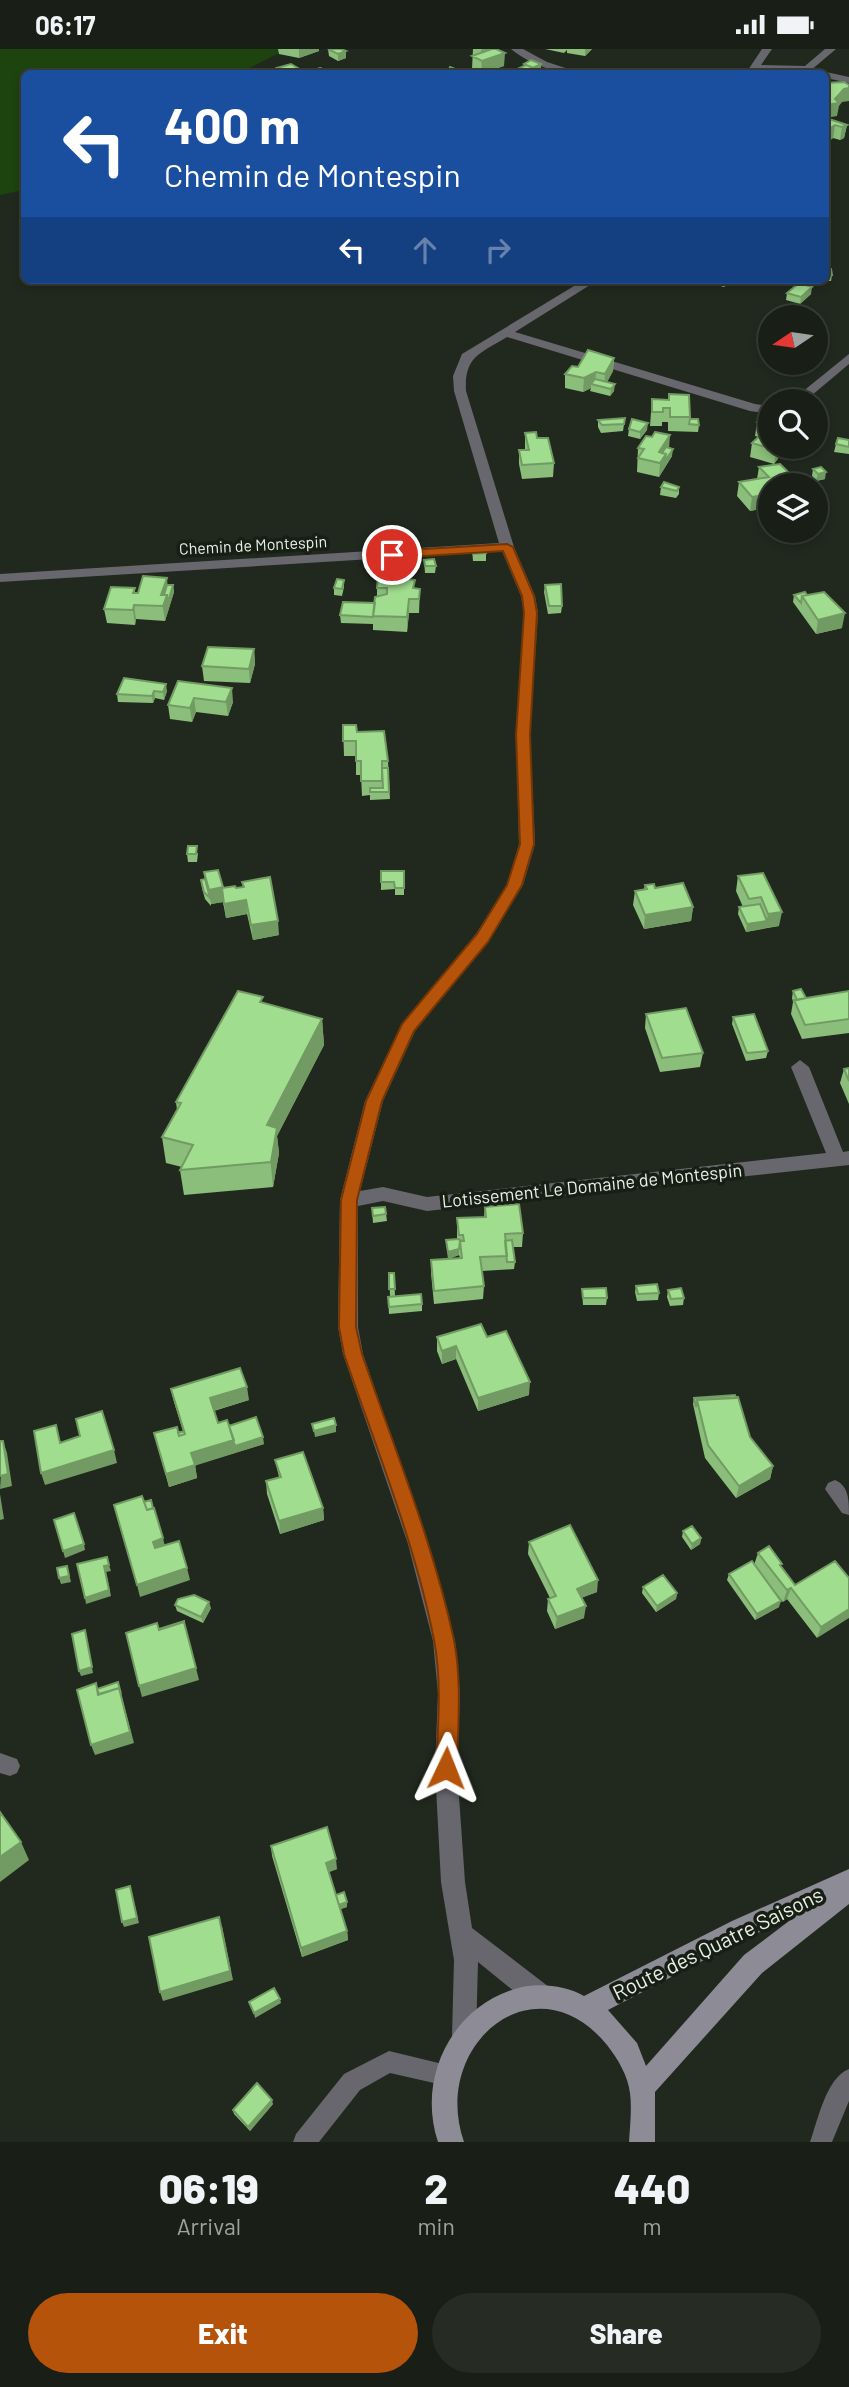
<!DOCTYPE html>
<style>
body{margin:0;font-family:Barlow,sans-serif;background:#262c23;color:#f1f3f6;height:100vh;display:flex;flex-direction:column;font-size:26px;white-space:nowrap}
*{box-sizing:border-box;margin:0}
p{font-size:23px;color:#9fa2a1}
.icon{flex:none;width:38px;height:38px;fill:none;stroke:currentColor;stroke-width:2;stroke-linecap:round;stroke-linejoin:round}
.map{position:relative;height:2093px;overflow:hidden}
.side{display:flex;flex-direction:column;background:#191f16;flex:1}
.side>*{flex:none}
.guide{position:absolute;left:21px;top:21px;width:808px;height:214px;border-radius:10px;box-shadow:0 4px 10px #0003,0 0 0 2px #373d35;background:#1a4fa0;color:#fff;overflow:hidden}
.needle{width:46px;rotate:257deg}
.controls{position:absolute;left:758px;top:256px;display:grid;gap:14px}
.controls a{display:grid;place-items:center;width:70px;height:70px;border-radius:50%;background:#191f16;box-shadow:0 4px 10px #0003,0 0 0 2px #373d35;font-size:35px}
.pin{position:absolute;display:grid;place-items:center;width:60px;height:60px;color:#fff;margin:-30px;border:4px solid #fff;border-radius:50%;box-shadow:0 2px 7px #0007}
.me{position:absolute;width:77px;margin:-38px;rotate:2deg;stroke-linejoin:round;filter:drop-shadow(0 0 5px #0008)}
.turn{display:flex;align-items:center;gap:24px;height:147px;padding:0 28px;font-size:32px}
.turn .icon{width:91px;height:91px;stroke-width:2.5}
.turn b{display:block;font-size:49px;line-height:60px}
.lanes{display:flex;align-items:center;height:66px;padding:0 28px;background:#0003;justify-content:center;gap:35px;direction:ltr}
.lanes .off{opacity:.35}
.eta{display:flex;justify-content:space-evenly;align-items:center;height:119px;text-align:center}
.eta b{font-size:42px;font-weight:800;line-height:49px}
.button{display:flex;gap:14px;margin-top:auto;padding:14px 28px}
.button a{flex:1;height:80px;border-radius:42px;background:#b45309;color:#fff;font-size:28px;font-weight:800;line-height:80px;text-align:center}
.button a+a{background:#262c23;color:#f1f3f6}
.status{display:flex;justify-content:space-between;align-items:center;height:49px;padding:0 35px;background:#191f16;direction:ltr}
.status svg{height:19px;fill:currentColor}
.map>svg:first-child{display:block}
.green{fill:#1d430e}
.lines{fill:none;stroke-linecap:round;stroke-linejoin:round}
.service{fill:#68676e;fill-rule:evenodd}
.minor{fill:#68676e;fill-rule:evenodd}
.secondary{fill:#8d8c96;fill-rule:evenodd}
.wall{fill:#8abe7a}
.shaded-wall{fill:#719b63}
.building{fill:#a1dd8e;stroke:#719b63;stroke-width:2}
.route{fill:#b45309;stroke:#753606;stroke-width:2}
.labels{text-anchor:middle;stroke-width:7;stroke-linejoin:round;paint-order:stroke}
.far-street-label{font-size:16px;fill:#eaefe8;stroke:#171f15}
.street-label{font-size:18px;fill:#eaefe8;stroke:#171f15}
.near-street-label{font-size:21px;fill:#eaefe8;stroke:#171f15}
</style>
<div class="status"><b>06:17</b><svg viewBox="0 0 49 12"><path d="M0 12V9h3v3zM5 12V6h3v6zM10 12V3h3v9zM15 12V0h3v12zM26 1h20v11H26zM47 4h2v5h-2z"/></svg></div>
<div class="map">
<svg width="849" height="2093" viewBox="0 0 849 2093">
<rect width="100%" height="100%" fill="#21291e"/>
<!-- green -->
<path class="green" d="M0,0H287L240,24H24V141L0,146Z"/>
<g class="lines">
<!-- service -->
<path class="service" d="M0,1704L17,1710L20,1717L17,1724L10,1727L0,1724Z
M389,2002L455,2018L458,2026L455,2034L447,2037L390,2024L360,2041L319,2093H293L296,2085L344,2025Z
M849,2020V2052L832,2093H810C818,2071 826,2029 849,2020Z"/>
<!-- minor -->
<path class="minor" d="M511,0H523L547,13L581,24C558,26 529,15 511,0Z
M762,0H772L761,16L805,17L825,0H836L810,22L746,24Z
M826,23L849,28V34L826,29V24H822Z
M584,231H598L515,283L755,355L770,357V365L750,362L507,288C481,304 464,307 466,342L514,498L535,547L538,564L530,686L535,795L523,836L488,893L415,982L383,1052L360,1142L383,1138L427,1148L826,1104L791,1018L800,1011L809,1018L843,1103L849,1102V1116L427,1162L383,1152L358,1157V1278L363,1305L428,1495L455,1592L460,1644L457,1719L465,1833L472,1879L549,1938L552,1947L549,1956L540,1959L531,1956L478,1913L476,1987L473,1996L464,1999L455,1996L452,1987L454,1911L441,1833L435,1719L438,1644L433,1592L408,1495L343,1305L338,1278L340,1151L365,1052L402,975L476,885L507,836L519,795L516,686L524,564L521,547L502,502L0,533V525L499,494L454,342L453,327L462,305Z
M849,305V315L805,352H791Z
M835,1431C849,1437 849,1451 849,1466L842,1464L825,1440L828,1434Z"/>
<!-- secondary -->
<path class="secondary" d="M849,1820V1855L762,1924L655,2043V2093H629C630,2077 632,2060 630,2044C628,2027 618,2010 607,1996C535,1908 430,1996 464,2093H438C416,2027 454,1954 522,1938C542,1934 567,1937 584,1947L732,1872ZM793,1869L744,1906L646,2017L637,1994L608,1961L748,1888Z"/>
</g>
<!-- wall -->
<path class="wall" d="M278,0H319V2L299,9L279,5Z
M328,0L346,2V9L338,12L329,7Z
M473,0H497L504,17L483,24L472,20Z
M545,0H592L585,7L567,4V1L564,4Z
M826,69L847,76L844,89L840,91L833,89L829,92L828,100L826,102Z
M826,219L832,226L831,232H813L826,231Z
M701,231H742L738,235L729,233L724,238Z
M787,244L811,245L800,255L786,251Z
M614,309L613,322L607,333L614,342L610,347L590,342L591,339L583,343L565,339V325L578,318Z
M669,345L689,346L690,370L699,376L698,383L668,382V373H662V377H650L652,350L669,351Z
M625,369L623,382L601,384L598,378V371Z
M770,370V397H797L790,406L782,404L774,415L750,408L752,394L759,388L755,387L757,373Z
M629,380L647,381L640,390L628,387Z
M525,384L537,389L554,414L553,428L522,430L519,415V401H525Z
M849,391V405L834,403L836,395Z
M638,399H669L672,407L659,428L637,423Z
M780,415L770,436V458L750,462L737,447L739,433L757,430L759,418Z
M813,420L825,430L816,432L812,427Z
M661,438H679V445L676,449L660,446Z
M472,499L486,504V512H473Z
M424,511L436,517L435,524H425Z
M167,529V536H173L174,543L165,572L136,570L135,576L107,574L104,560L135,539V544H138Z
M344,531V538L342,547L334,546V539Z
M545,536L562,557L561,564L548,565L544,543Z
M377,539L420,540L419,564H409L407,583L373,581V575L341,574L340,566L375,554L377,548Z
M805,543L842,579L816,585L793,553L794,546Z
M254,600L255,615L250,634L204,632L202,617Z
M124,629L167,642L164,651L155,649L153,654L118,653L117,645Z
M178,632L233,653L228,667L196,663L192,673L170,670L168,656Z
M343,676L357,683L388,712L390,750L370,751V746L362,747L361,726H356V707H344Z
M198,804L197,813H188L187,805Z
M381,822H404V846H395V840L381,841Z
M204,823L223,839H236L243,838L242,833L279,886L253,891L247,865L226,869L223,853L211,855V857L205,850L202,839L201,831L205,830Z
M763,824L779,877L746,883L738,865L739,858H743L736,842L738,827Z
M645,836L655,839L693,858L691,872L644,880L633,856L635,842L644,840Z
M793,942L806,949L849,942V984L802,990L791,965L793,953L792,949Z
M263,954L322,970L324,996L277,1087L279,1104L273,1138L184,1146L180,1121L182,1118L166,1114L162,1088L177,1061L176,1053Z
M646,965L703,1004L700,1018L660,1023L645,979Z
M733,968L768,1002L766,1009L746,1012L732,975Z
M849,1019V1055L840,1034L844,1020Z
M485,1158L523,1184L522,1198H513L515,1213L514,1220L482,1222L484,1237L483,1250L434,1255L431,1224V1211L460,1209L459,1206L448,1210L446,1191L457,1190V1169L484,1168Z
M372,1159L386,1165L387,1172L373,1174Z
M389,1224H394L395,1247H390Z
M636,1237L659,1244L658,1251L637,1252L635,1243Z
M582,1240L607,1249L606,1256H583Z
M668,1241L684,1249L683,1256L670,1257L667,1248Z
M388,1248L422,1255V1262L389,1265Z
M437,1288H487L529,1346L478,1362L456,1310L442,1315L437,1302Z
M171,1340L249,1351L214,1362L218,1374L229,1377L264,1395L195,1416L197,1429L169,1438L154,1384L183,1382L174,1353Z
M694,1349L750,1388L773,1417L770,1430L736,1449L705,1409L693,1355Z
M275,1411L323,1459L324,1471L280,1485L267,1445L266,1432L279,1428Z
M683,1482L701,1489L700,1495L691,1501L682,1488Z
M529,1493L597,1543L581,1549L584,1569L555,1580L547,1562L548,1550L550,1549L528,1505Z
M758,1504L781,1518L795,1536L849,1529L817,1589L787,1550L783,1553L754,1516Z
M729,1525L779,1558L755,1571L727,1531Z
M643,1538L677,1544L676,1550L656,1563L642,1544Z
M175,1556L211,1559L203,1574L177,1562Z
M271,1797L337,1820L328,1823L336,1846L347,1853V1858L340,1860L347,1882L348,1891L302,1908L272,1807Z
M273,2055L250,2082L234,2065L233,2061Z"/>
<!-- shaded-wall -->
<path class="shaded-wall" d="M299,0H319V2L299,9Z
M483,0H497L505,4L504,17L482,24L481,1Z
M585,0H592L585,7Z
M346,2V9L338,12V5Z
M541,15V21L539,22V24H532L533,19Z
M849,39V52L842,53L839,57L837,67L826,69V56L835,50L844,40Z
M835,76L833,89L829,92L828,100L826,102V86L828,81Z
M847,76L844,89L840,91L842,78Z
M725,231H730L729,233L724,238Z
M812,238L811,245L800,255L801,248Z
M614,309L613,322L604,339L605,325Z
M596,323L595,336L591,335V339L583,343L584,329Z
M615,335L614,342L610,347L611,340Z
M648,374L647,381L640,390V383Z
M670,386L669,400L662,411L659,403Z
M779,397H783L782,404L774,415L776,401Z
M793,397H797L790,406L791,399Z
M673,400L672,407L659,428L660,414L666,405Z
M826,423L825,430L816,432L818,425Z
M789,424L787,436L780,426Z
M770,445V458L750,462L752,448Z
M167,529L168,543L173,536L174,543L165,572L161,546Z
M409,550V564L407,583V568Z
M134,556L136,570L135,576L133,561Z
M845,564L842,579L816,585L818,571Z
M254,600L255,615L250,634L249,620Z
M166,635L167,642L164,651L163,643Z
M232,639L233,653L228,667L226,653Z
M154,642L155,649L153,654L152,647Z
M194,649L196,663L192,673L190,659Z
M222,839L223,853L211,855L209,841Z
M246,851L247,865L226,869L224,855Z
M693,858L691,872L644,880L645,866Z
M782,863L779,877L765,879L768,865Z
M278,872L279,886L253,891L251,876Z
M767,872L765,879L746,883L747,875Z
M322,970L324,996L277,1087L279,1104L273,1138L267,1076Z
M459,1200V1206L448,1210V1203Z
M456,1297V1310L442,1315V1302Z
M530,1333L529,1346L478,1362V1349Z
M247,1338L249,1351L212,1362L210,1349Z
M336,1376V1383L315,1388L314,1382Z
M263,1388L264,1395L194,1417L191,1404L234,1391Z
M3,1392L7,1404L12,1437L0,1440Z
M114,1401L117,1414L45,1436L41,1424Z
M195,1416L197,1429L169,1438L166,1425Z
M773,1417L770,1430L736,1449L739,1437Z
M0,1445L4,1470L0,1471Z
M323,1459L324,1471L280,1485L279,1472Z
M163,1489L166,1502L157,1505L153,1493Z
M701,1489L700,1495L691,1501L692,1495Z
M84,1495L85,1501L65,1509L63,1502Z
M109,1516L111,1522L106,1523L111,1547L86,1555L85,1549L104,1517Z
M67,1517L71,1533L61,1535L59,1529Z
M187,1519L190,1531L140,1548L137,1536Z
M598,1531L597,1543L575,1551L577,1540Z
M791,1539L787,1550L783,1553L787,1541Z
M677,1544L676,1550L656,1563L657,1557Z
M781,1552L779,1558L755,1571L757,1565Z
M209,1553L211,1559L203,1574L201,1568Z
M586,1557L584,1569L555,1580L557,1568Z
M849,1560V1569L817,1589L821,1578Z
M85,1581L93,1624L81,1627L79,1622Z
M196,1619L199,1631L142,1648L139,1637Z
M118,1633L134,1694L95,1706L91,1696L100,1651Z
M21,1793L29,1811L0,1833V1808Z
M336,1810L337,1820L327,1824L326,1814Z
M130,1837L139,1874L124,1878L122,1873Z
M347,1853V1858L338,1861L337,1856Z
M222,1877L233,1931L163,1952L160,1943Z
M347,1882L348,1891L302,1908L301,1899Z
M280,1950L281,1954L255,1969L254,1964Z
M272,2051L273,2055L250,2082L248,2078Z"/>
<!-- building -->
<path class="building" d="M328,0H341L346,2L338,5Z
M492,0H496L505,4L482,12L472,7Z
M531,11L541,15L533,19L524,15Z
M291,15L301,21L291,24H274L281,22L277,19Z
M526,16L539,21L532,24H509Z
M450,18L465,24H457L449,21Z
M320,19L332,24H316L311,22Z
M844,33L849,36V39L844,40L835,50L839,54L826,56V34Z
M826,69L847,76L842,78L835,76L828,81L831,82L826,86L830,87L826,90Z
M826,219L831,220L832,226L826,225Z
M799,234L812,238L801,248L787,244Z
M588,301L614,309L605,325L596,323L584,329L565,325L572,317L578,318Z
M595,330L615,335L611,340L591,335Z
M669,345L689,346L690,368H670V359H663V363H652V350L669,351Z
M761,367L770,370V376L757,373Z
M625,369L624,375L602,376L598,371Z
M632,370L648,374L640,383L629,380Z
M690,370H698L699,376L689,375Z
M770,377V397H779L776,401L752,394Z
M536,383L537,389H548L554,414L522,416L519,401H529L525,384Z
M655,383L670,386L659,403L666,405L660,414L638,409L644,400L638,399L646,387L652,388Z
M838,389L849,391V398L836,395Z
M666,398L673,400L665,412L666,405L662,404Z
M780,415L789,424L780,426L789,436H770V445L752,448L739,433L769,428L759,418Z
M821,418L826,423L818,425L813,420Z
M664,433L679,438L677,442L661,438Z
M472,499H485L486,504L473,505Z
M434,510L436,517H425L424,511Z
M378,526L415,531L413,539L420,540L419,550H409L407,568L373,567L375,548L387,545V539H377Z
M143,527L167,529L161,546H167L163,557L134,556L133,561L104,560L111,538L135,539L133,544H138Z
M337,530L344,531L342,540L334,539Z
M561,535L562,557H549L545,536Z
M167,536H173L168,553L167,546H164Z
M805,543L807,546L802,547L801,554L794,546Z
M824,543L845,564L818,571L802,547Z
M343,553L375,554L373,568L340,566Z
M208,598L254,600L249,620L202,617Z
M124,629L166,635L163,643L154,642L152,647L117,645Z
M178,632L232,639L226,653L194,649L190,659L168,656Z
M343,676H356L357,683L384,682L388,712H382V732H361V712H356V692H343Z
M382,719H388L389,743H370V739H383Z
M188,797H197L196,805H187Z
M218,821L223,838L209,841L204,823Z
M381,822H404V839H395L394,833H381Z
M763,824L782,863L768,865L761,848L749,850L738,827Z
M270,828L278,872L251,876L246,851L224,855L222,839L235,837L236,839L244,838L242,833Z
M205,830L210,849L204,843L201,831Z
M683,834L693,858L645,866L635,842L647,840L645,836L654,835L655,839Z
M760,855L767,872L747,875L739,858Z
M801,940L806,949L797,951L793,942Z
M238,942L263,948L260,953L322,970L267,1076L277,1079L271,1113L180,1121L193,1096L162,1088L181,1054L176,1053Z
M849,942V970L805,976L794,951Z
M686,959L703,1004L662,1009L646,965Z
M754,965L768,1002L747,1004L733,968Z
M849,1019V1032L844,1020Z
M519,1155L523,1184L505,1185L507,1207L480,1208L484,1237L434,1242L431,1211L462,1209L460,1192H464L463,1186H459L457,1169L486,1168L485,1158Z
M385,1158L386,1165L373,1167L372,1159Z
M458,1190L462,1192H460L459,1200L448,1203L446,1191Z
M512,1191L515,1213H507L505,1192Z
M389,1224H394L395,1240H389Z
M657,1235L659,1244L638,1245L636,1237Z
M606,1239L607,1249H583L582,1240Z
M681,1239L684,1249L671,1250L668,1241Z
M421,1245L422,1255L389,1258L388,1248Z
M481,1275L487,1288L506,1282L530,1333L478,1349L456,1297L442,1302L437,1288Z
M240,1319L247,1338L210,1349L218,1374L227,1371L234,1391L191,1404L195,1416L166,1425L154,1384L177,1378L179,1387L185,1385L171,1340Z
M735,1346L736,1349L697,1351L696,1358L694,1349Z
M738,1348L750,1388L773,1417L739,1437L708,1396L697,1351Z
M102,1362L114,1401L41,1424L34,1382L56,1376L60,1394L80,1387L76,1370Z
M256,1368L263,1388L235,1397L229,1377Z
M334,1369L336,1376L314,1382L312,1375Z
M184,1382L185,1385L179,1387L178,1384Z
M0,1392H3L8,1425L0,1427Z
M303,1403L323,1459L279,1472L266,1432L281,1428L275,1411Z
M142,1447L147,1461L154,1459L163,1489L153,1493L155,1499L179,1492L187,1519L137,1536L114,1456Z
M151,1451L153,1459L147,1461L144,1453Z
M74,1464L84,1495L63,1502L54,1471Z
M570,1476L598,1531L577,1540L586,1557L557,1568L548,1550L556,1547L529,1493Z
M692,1477L701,1489L692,1495L683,1482Z
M769,1497L782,1515L780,1516L795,1536L835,1512L849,1529V1560L821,1578L791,1539L787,1541L758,1504Z
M107,1508L109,1516L104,1517L109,1541L85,1549L77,1515Z
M752,1512L781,1552L757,1565L729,1525Z
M67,1517L69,1527L59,1529L57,1519Z
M663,1526L677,1544L657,1557L643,1538Z
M194,1546L209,1553L201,1568L175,1556L178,1550Z
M184,1572V1573L159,1581V1580Z
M184,1573L196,1619L139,1637L126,1584L157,1574L159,1581Z
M85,1581L92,1618L79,1622L72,1585Z
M118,1633L121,1645L119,1639L99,1645L97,1640Z
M96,1634L98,1646L119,1639L130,1683L91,1696L77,1641Z
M0,1763L21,1793L0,1808Z
M327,1778L336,1810L326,1814L347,1882L301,1899L271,1797Z
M130,1837L137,1869L122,1873L116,1841Z
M344,1843L347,1853L339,1856L336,1846Z
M219,1868L230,1922L160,1943L149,1888Z
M274,1939L280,1950L254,1964L249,1953Z
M257,2034L272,2051L248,2078L233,2061Z"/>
<!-- route -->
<path class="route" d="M507,495L513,498L534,547L537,564L530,686L534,795L522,836L488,893L414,982L382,1052L357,1151L356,1278L362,1305C394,1399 433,1493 454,1591C462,1632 458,1677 457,1719L454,1726L446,1729L439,1726L436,1719C438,1677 442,1632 434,1591C415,1494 376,1399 344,1305L339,1278L341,1151L366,1052L402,975L477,885L507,836L520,795L516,686L524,564L522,547L503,502L392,509L386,506L392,502Z"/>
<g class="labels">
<!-- far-street labels -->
<g class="far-street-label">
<text transform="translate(253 496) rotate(-3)" y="6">Chemin de Montespin</text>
</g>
<!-- street labels -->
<g class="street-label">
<text transform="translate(592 1137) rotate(-6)" y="6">Lotissement Le Domaine de Montespin</text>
</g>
<!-- near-street labels -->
<g class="near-street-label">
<text transform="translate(718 1895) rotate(-26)" y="7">Route des Quatre Saisons</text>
</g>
</g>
</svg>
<div class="controls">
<a><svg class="needle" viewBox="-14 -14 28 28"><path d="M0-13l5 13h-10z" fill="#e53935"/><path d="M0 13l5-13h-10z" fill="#9fa2a1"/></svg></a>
<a><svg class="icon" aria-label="search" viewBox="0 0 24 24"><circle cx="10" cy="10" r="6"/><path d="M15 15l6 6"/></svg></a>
<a><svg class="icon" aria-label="layers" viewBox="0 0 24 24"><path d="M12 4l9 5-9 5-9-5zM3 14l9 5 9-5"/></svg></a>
</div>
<div class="pin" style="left:392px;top:506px;background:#d93025"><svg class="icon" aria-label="arrive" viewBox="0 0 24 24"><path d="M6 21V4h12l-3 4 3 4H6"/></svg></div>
<svg class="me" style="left:446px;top:1719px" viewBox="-20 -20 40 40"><path d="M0-17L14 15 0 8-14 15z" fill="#b45309" stroke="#fff" stroke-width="4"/></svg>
<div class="guide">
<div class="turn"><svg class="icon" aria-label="left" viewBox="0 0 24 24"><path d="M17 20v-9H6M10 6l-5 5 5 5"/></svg><div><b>400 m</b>Chemin de Montespin</div></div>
<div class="lanes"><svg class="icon" aria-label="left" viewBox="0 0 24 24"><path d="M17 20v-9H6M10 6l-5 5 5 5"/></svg><svg class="icon off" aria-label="ahead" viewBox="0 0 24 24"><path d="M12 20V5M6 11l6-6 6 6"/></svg><svg class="icon off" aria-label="right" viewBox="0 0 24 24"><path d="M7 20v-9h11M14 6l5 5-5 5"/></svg></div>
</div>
</div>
<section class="side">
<div class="eta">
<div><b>06:19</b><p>Arrival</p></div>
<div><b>2</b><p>min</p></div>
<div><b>440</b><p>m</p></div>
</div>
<div class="button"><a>Exit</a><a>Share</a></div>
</section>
